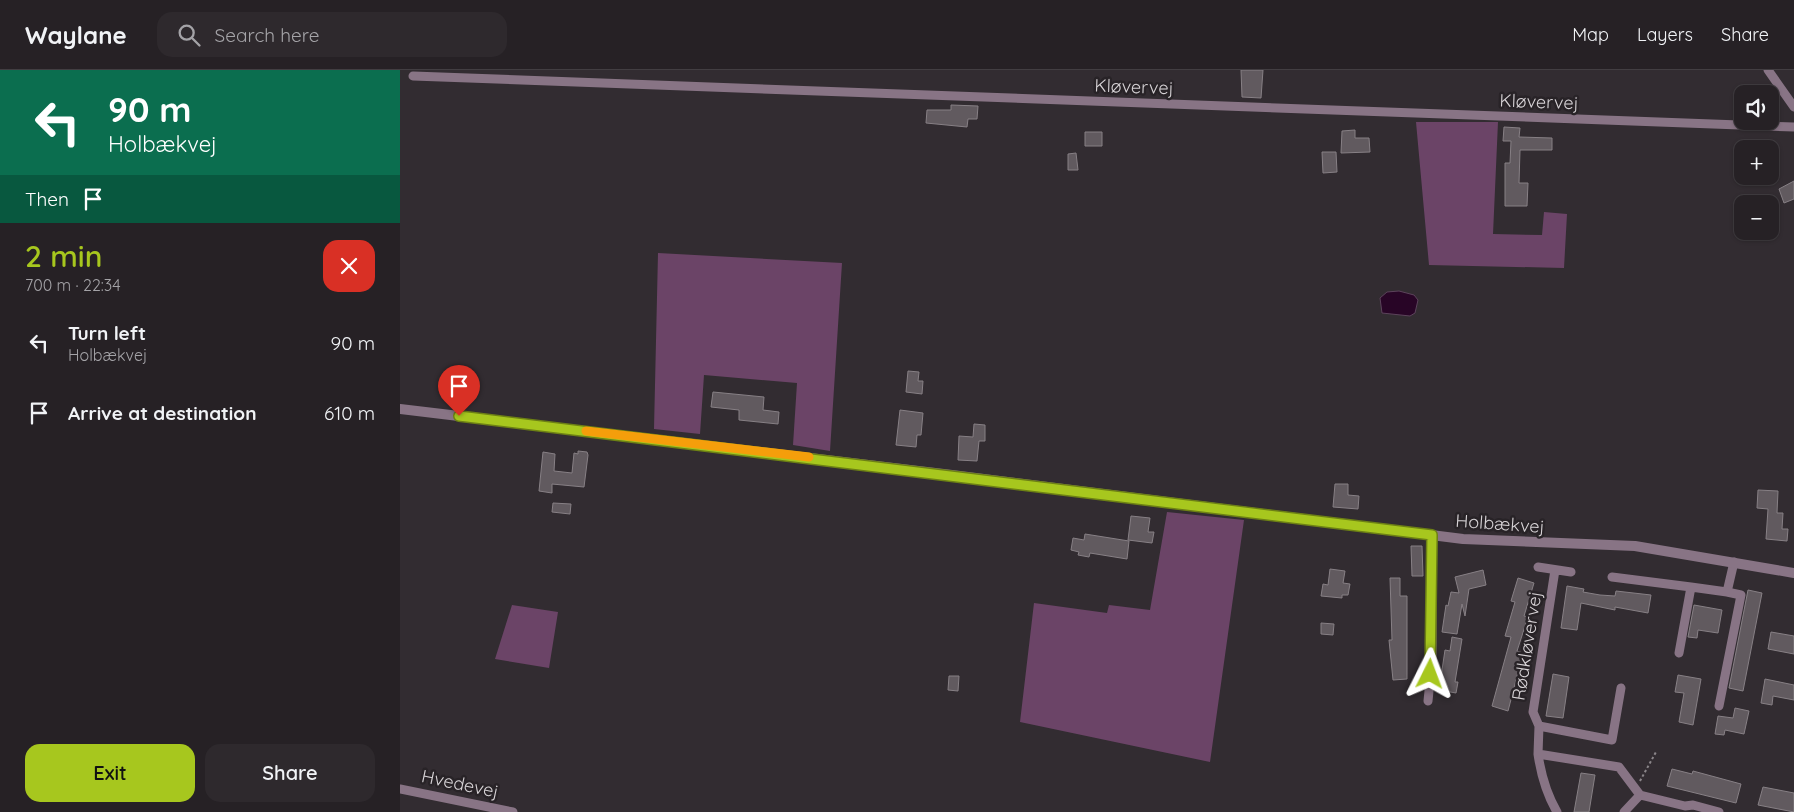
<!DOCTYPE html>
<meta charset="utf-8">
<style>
body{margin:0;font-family:Quicksand,sans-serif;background:#2e292d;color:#f1f3f6;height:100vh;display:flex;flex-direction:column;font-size:19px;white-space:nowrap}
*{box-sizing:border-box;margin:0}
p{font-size:16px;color:#a4a3a7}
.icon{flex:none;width:28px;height:28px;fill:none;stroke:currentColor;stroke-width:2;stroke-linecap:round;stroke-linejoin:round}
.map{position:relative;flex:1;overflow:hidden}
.panel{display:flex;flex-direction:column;background:#262125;width:400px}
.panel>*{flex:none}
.banner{background:#0b6e4f;color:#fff;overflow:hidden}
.tools{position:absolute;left:1334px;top:15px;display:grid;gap:10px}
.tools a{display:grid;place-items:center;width:45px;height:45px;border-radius:10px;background:#262125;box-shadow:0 1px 4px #0004,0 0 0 1px #423e42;font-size:25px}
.pin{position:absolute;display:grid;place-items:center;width:42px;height:42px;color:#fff;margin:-51px -21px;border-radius:50% 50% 50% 0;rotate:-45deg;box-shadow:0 0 5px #0007}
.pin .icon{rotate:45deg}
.me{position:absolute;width:55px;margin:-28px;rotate:3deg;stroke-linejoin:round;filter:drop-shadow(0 0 4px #0008)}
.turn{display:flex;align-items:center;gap:18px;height:105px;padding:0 25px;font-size:22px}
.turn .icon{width:65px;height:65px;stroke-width:2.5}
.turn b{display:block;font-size:35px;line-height:42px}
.then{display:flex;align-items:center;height:48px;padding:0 25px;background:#0003;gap:10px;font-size:19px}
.round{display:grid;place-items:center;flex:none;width:52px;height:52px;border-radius:15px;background:#2e292d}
.head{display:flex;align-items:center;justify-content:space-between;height:85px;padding:0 25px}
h1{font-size:30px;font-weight:600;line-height:38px;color:#a7c71e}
.action{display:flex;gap:10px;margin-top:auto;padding:10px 25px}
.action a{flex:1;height:58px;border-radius:15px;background:#a7c71e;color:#111;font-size:20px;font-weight:600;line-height:58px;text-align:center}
.action a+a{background:#2e292d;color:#f1f3f6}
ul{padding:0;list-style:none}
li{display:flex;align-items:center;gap:15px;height:70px;padding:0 25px}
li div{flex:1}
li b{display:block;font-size:19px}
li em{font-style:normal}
header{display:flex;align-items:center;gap:30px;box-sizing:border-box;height:70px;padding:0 25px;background:#262125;border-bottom:1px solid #423e42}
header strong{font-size:24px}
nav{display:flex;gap:28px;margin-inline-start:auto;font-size:18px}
.search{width:350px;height:45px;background:#2e292d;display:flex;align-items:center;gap:12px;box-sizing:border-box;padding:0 18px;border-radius:15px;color:#a4a3a7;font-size:19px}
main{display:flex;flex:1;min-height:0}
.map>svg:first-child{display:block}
.green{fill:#6b4467}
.water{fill:#280526;stroke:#5c435b}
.building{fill:#615a5f;stroke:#878085}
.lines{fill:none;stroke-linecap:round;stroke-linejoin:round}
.path{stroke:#8b868a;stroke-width:2;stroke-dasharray:2.5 2.5;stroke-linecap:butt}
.minor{stroke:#887485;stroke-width:9}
.tertiary{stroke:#887485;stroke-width:10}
.route-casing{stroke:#6d8114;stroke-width:12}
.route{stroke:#a7c71e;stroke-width:9}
.slow{stroke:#f59e0b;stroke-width:9}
.labels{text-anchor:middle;stroke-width:5;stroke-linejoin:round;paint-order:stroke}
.street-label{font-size:18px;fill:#d7d3d6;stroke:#282327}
</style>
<header>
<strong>Waylane</strong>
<div class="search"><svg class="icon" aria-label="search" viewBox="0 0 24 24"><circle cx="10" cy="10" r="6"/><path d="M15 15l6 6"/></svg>Search here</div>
<nav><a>Map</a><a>Layers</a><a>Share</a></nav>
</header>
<main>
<section class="panel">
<div class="banner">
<div class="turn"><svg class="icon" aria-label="left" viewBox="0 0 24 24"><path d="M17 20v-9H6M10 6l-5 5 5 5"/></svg><div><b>90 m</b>Holbækvej</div></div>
<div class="then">Then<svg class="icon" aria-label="arrive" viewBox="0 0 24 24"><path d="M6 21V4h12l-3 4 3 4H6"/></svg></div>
</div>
<div class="head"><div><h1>2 min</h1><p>700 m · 22:34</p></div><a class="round" style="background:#d93025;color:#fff"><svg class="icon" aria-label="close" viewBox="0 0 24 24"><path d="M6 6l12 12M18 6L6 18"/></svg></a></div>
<ul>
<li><svg class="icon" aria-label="left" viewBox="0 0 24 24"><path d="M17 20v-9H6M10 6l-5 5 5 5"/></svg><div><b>Turn left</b><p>Holbækvej</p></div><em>90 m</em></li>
<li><svg class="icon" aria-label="arrive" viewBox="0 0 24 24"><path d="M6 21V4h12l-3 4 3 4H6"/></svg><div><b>Arrive at destination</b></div><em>610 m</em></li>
</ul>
<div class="action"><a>Exit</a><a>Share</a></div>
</section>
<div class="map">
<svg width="1394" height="742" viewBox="0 0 1394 742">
<rect width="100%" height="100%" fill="#322c31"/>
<!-- green -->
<path class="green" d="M1016,52H1098L1093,164L1142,165L1144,142L1167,144L1164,198L1029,195Z
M258,183L442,193L430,381L393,375L397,313L304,305L300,364L254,359Z
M767,442L844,450L810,692L620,652L634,533L707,543L709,535L750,540Z
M112,535L158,542L149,598L95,589Z"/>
<!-- water -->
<path class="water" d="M999,221L1014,225L1018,230L1015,243L1010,246L982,243L980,228L987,222Z"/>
<!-- building -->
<path class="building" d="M841,0H863L861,28L842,27Z
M551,35L578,36L577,49H568L567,57L526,53L527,40H551Z
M1104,57L1120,58L1119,67L1152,68V80H1120L1119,113H1128L1127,136H1105V93H1110L1111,71H1103Z
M955,60V68H969L970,82L941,83L942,61Z
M685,62H702V76H685Z
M922,82H936L937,102L923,103Z
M676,83L678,100H668V84Z
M1394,111V129L1384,133L1379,119Z
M508,301L519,302L518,311H523L522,324L506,322Z
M313,322L364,327L363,340L379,342L378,354L339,350V340L311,337Z
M500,340L523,343L521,365H517L516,377L496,375Z
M574,354L585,355V371H579L577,391L558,390L559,366L573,367Z
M178,381L187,382L188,385L184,417L152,414V423L139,421L143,382L155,384L154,401L172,403L174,383L178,384Z
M935,414H948V425L959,426L958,439L933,437Z
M1358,420L1378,421L1377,443H1383L1382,459H1388L1387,471L1366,469L1368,439L1357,438Z
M153,433L171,434L170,444L152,442Z
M731,446L750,448L748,462H754L752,473L728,470Z
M685,464L729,471L727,489L690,483L689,487L678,485L679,482L671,480L673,468L684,470Z
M1011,476H1022L1023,506H1012Z
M930,499L945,501L943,513L950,514L948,525H942V528L921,526L923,514L928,515Z
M1083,500L1086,515L1069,519L1065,546L1062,534L1057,564L1042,562L1046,535L1048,536L1051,522L1059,523L1055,507Z
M990,508H1000V526H1007V609L993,610L989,570H992Z
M1118,508L1134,513L1124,546L1128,547L1117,581L1123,583L1108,641L1092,636L1111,567L1105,566L1115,532L1111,531Z
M1167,516L1184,519L1183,522L1200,525L1215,526L1216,521L1251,525L1248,543L1215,537V540L1181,533L1177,560L1161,558Z
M1348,520L1362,523L1343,621L1329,618Z
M1294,535L1322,540L1318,563L1298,560L1297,568L1288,567Z
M921,553L934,554L933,565L921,564Z
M1371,562L1394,566V584L1368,579Z
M1052,567L1062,569L1055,612H1058L1056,623L1039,620L1045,580L1050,581Z
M1153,604L1169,607L1163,648L1146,646Z
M1278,605L1301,609L1293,655L1279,652L1284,623L1275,622Z
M549,606H559L558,621L548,620Z
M1365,609L1394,615V630L1373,626L1372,635L1361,633Z
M1335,638L1349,641L1344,664L1325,660L1324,665L1315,664L1318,646L1333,648Z
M1272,699L1292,704L1293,701L1341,714L1336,733L1267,716Z
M1181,703L1195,705L1189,742H1174Z
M1363,717L1394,723V742L1358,735Z"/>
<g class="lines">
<!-- path -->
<path class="path" d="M1240,711L1256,682"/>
<!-- minor -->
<path class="minor" d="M1368,0L1394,37
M13,6L1394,57
M1138,497L1171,502
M1212,507L1291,517
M1279,583L1291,517L1327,522L1334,492
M1028,631L1032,590V465
M1319,636L1341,525L1327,522
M1139,656L1133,642L1155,500
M1139,656L1212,670L1221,618
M1138,684L1139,656
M0,719L113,742
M1240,725L1285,736L1293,735L1319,742
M1157,742C1146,723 1141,705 1138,684L1219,697L1240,725L1224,742"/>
<!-- tertiary -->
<path class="tertiary" d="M0,339L552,405L1063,469L1235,476L1394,503"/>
</g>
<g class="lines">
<!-- route casing -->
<g class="route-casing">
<path id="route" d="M59,346L1032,465L1030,604"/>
</g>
<!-- route -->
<use href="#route" class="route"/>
<!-- slow -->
<path class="slow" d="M186,361L409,387"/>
</g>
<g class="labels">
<!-- street labels -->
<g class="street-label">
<text transform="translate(734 17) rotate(2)" y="6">Kløvervej</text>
<text transform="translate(1139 32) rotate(2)" y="6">Kløvervej</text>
<text transform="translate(1100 454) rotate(4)" y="6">Holbækvej</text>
<text transform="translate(1127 576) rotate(-81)" y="6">Rødkløvervej</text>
<text transform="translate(60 714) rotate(12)" y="6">Hvedevej</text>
</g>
</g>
</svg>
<div class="tools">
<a><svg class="icon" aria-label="sound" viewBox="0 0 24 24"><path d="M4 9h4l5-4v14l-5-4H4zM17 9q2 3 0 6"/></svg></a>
<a>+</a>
<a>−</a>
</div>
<div class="pin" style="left:59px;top:346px;background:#d93025"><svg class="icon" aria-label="arrive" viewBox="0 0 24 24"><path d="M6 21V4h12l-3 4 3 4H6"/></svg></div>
<svg class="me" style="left:1030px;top:604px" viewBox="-20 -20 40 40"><path d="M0-17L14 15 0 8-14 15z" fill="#a7c71e" stroke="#fff" stroke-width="4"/></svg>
</div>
</main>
